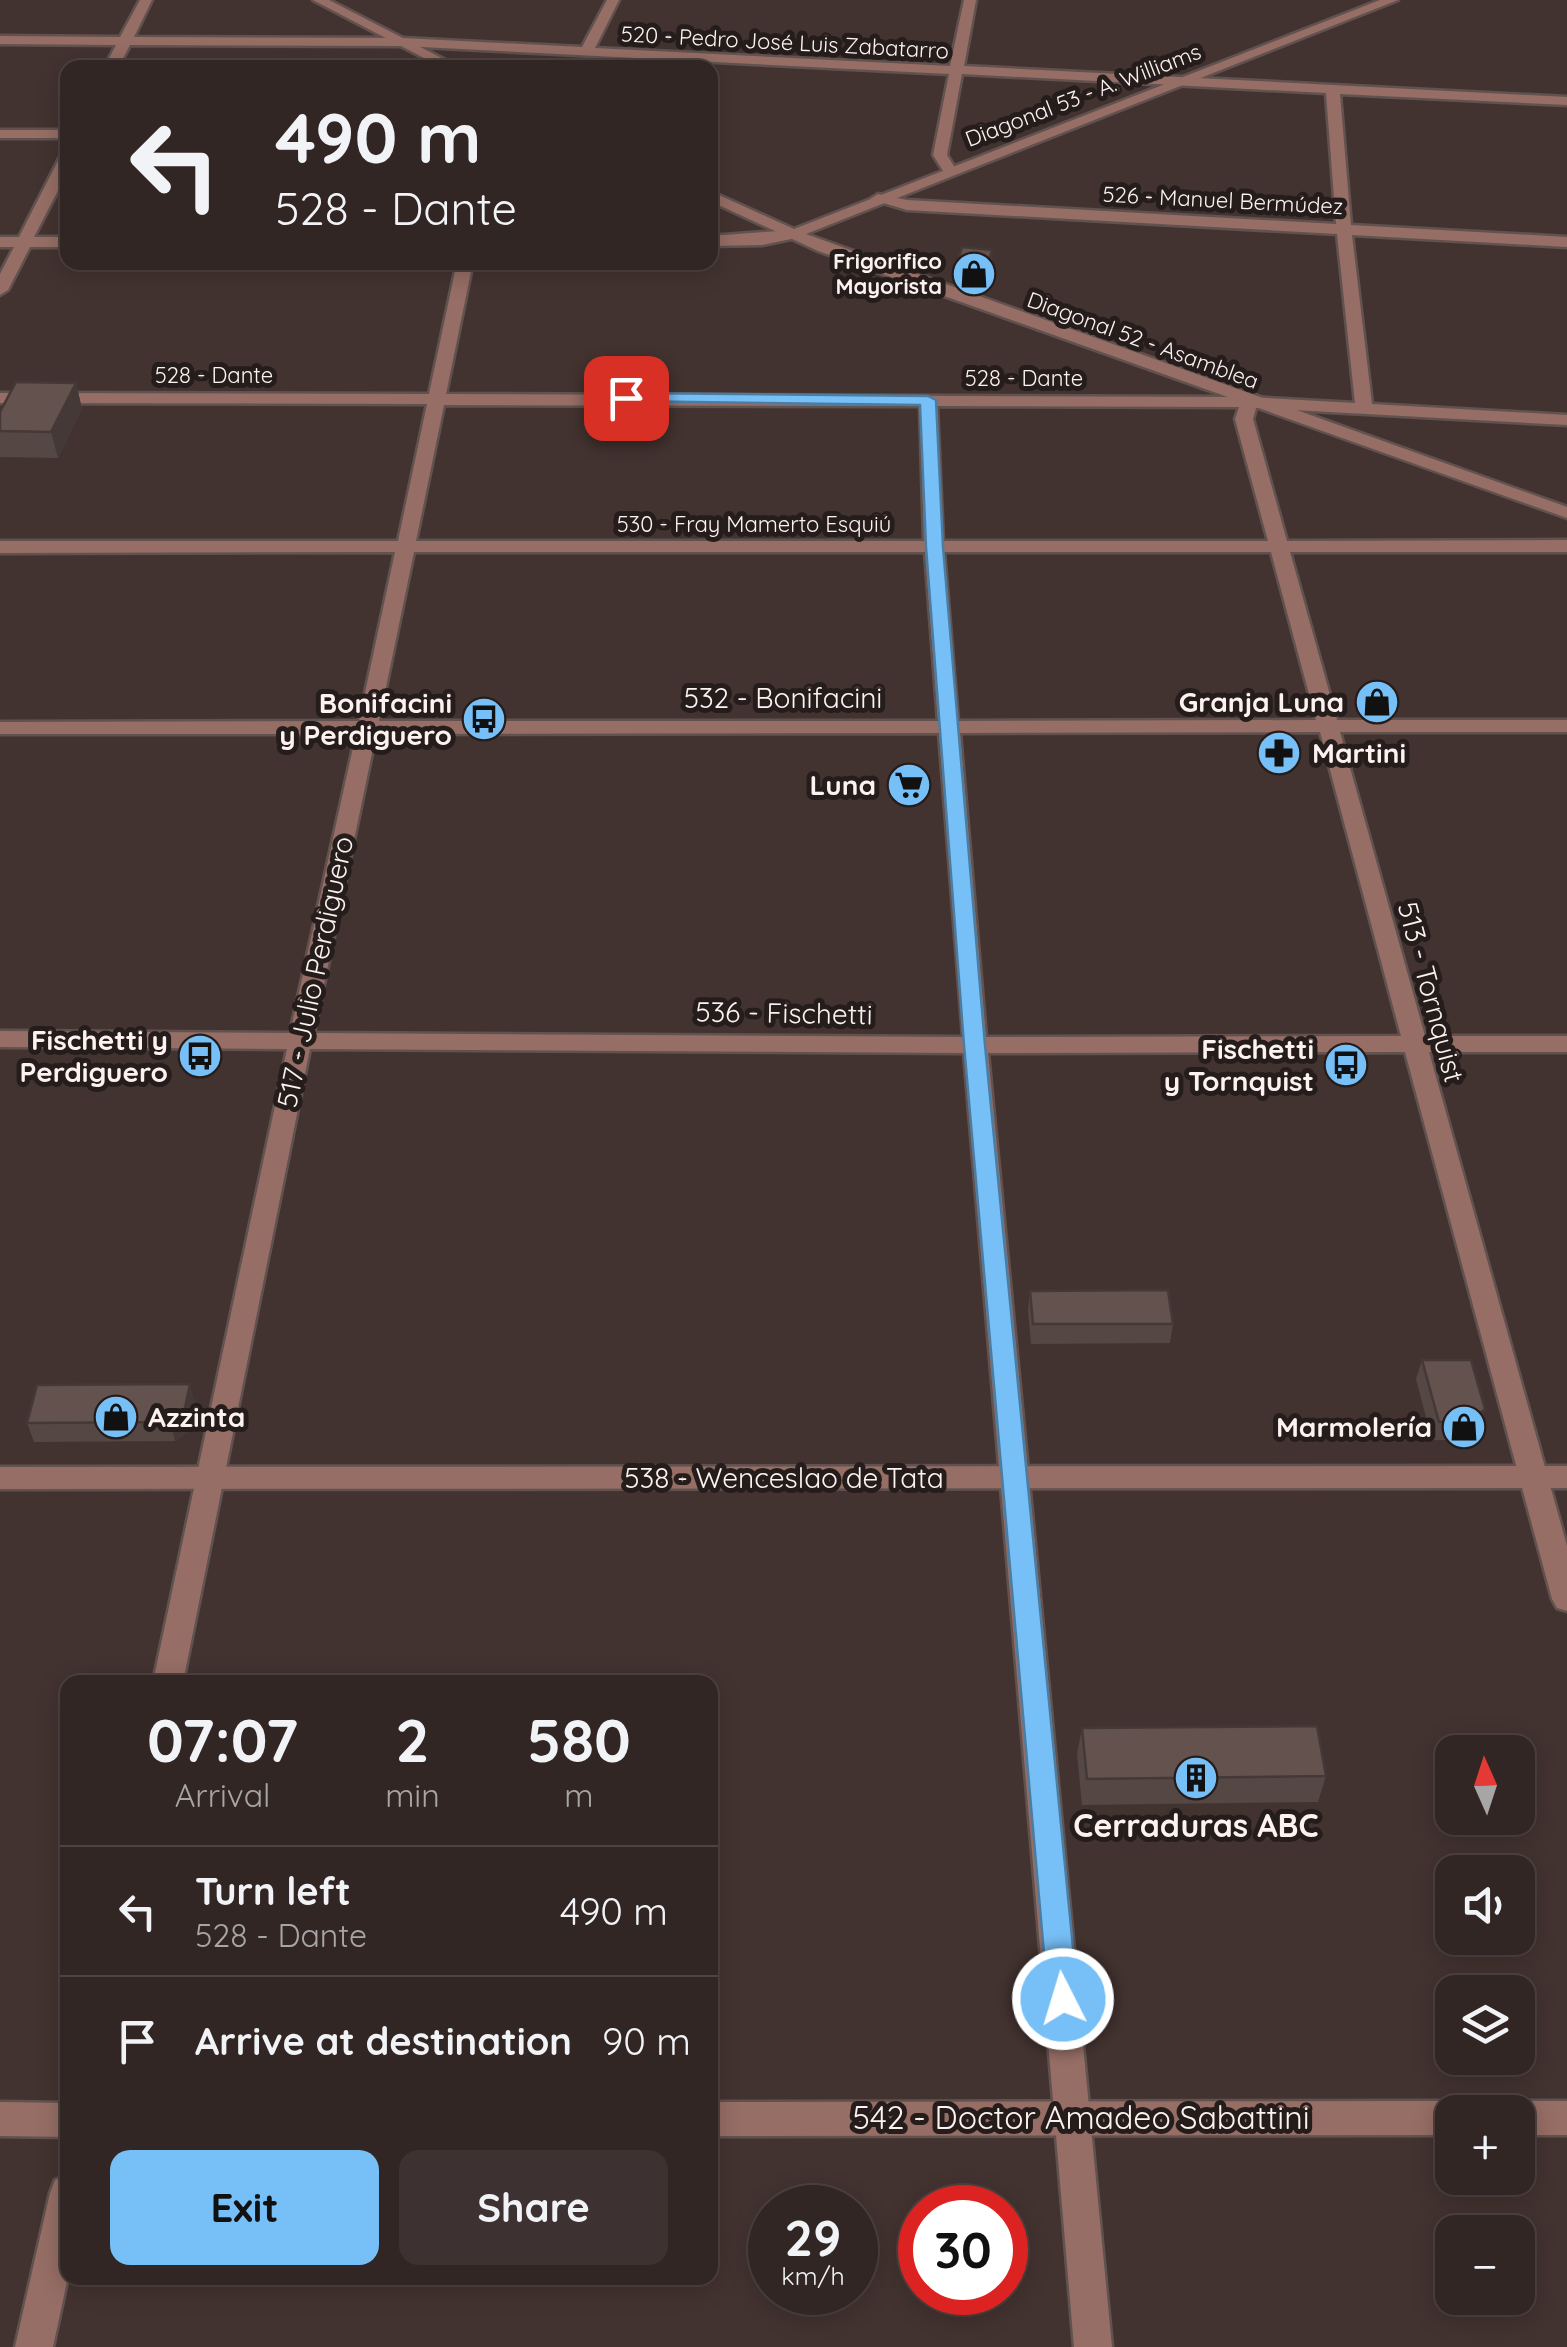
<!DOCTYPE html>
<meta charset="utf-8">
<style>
body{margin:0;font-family:Quicksand,sans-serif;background:#3d3231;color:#f1f3f6;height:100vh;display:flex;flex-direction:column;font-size:38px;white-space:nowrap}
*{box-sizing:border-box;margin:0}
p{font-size:32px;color:#a8a5a6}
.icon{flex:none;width:55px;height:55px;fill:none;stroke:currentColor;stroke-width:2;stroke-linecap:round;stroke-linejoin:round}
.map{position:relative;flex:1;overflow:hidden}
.side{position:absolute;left:60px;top:1675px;width:658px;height:610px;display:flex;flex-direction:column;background:#322624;border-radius:20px;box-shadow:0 5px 25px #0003,0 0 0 2px #4d4341}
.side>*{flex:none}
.banner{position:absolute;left:60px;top:60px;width:658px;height:210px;border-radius:20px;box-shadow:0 5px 25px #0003,0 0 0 2px #4d4341;background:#322624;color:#f1f3f6;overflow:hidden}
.needle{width:65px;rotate:357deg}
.buttons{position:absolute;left:1435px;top:1735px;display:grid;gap:20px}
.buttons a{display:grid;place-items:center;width:100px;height:100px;border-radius:20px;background:#322624;box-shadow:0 5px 25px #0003,0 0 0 2px #4d4341;font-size:50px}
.speed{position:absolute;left:748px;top:2185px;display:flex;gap:20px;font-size:50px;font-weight:700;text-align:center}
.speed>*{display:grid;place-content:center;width:130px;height:130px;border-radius:50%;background:#322624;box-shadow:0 5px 25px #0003,0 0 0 2px #4d4341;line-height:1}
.speed small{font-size:25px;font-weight:400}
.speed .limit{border:15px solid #d22;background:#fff;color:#111}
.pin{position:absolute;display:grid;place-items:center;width:85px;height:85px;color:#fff;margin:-42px;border-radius:20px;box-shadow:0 5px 15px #0006}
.me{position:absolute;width:110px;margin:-55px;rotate:355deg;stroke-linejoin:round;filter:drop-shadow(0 0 8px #0008)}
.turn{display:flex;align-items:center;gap:35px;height:210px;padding:0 50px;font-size:45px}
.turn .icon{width:130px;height:130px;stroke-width:2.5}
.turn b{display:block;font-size:70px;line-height:85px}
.eta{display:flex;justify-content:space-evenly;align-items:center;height:170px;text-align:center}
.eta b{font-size:60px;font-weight:800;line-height:70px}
.primary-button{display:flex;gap:20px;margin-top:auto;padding:20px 50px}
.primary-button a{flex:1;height:115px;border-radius:20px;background:#77bff7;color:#111;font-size:40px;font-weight:800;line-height:115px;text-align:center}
.primary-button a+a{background:#3d3231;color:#f1f3f6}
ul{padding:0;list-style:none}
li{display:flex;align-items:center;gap:30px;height:130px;padding:0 50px;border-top:2px solid #4d4341}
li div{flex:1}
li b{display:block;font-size:38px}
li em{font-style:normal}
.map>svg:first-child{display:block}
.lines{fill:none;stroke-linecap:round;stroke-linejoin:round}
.minor-casing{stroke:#61524f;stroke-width:5}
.tertiary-casing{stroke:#61524f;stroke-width:5}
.minor{fill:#966e65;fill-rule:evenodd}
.tertiary{fill:#966e65;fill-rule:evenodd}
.wall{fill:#554743}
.shaded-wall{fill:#453937}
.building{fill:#63524e;stroke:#453937;stroke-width:2.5}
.route{fill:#77bff7;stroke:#4d7ca1;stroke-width:2.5}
.labels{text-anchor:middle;stroke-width:10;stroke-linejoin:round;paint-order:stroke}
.far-street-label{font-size:22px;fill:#fdf2f0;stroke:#251d1b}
.far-poi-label{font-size:22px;font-weight:bold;fill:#fdf2f0;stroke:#251d1b;text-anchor:end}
.street-label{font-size:28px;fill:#fdf2f0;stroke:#251d1b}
.poi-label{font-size:28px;font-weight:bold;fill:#fdf2f0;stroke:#251d1b;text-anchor:end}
.near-poi-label{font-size:32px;font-weight:bold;fill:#fdf2f0;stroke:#251d1b}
.near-street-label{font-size:32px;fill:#fdf2f0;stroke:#251d1b}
</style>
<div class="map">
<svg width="1567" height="2347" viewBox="0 0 1567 2347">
<rect width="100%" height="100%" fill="#433330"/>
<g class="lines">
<!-- minor casing -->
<g class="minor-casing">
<path id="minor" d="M140,0H152L134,37L402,38L582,47L607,0H619L595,48L950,66L964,0H976L964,66L1567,97V105L1340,94L1351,225L1567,237V247L1352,235L1372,404L1567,415V425L1256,408L1253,419L1287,541L1567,540V552H1290L1337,720H1567V732H1340L1425,1036H1567V1052H1429L1567,1546V1611L1557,1608L1552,1599L1405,1052L988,1053L1112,2347H1074L964,1053L310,1049L183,1682H153L287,1049L0,1047V1031L290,1033L356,734H0V722L359,721L395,552L0,553V541H398L427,404L0,403V393L429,394L457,262H473L446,394L1249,397L1355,403L1337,234L907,210L870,199L878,194L907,200L1336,224L1326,93L962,74L947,155L957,171L950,175L945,174L933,155L949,74L402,46L130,45L118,68H104L116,45L0,44V36L120,37ZM444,405L920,406L924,541H416ZM937,406L1239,407L1235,419L1268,541H943ZM414,552H925L938,721H379ZM944,552H1271L1316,720L958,721ZM1320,732L1401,1036L986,1037L960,733ZM939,733L963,1037L314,1033L376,734Z
M0,130H68V138H0Z
M68,151V171L34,237H68V247H30L8,290L0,295V274L14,247H0V237H19L61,155Z
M791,230L796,232V238L762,245L710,246V236Z"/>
</g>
<!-- tertiary casing -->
<g class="tertiary-casing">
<path id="tertiary" d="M313,0H329L461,68H443Z
M1380,0H1398L806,234L1567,507V518L818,251L710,201V191L794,229Z
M1567,1466V1488L0,1489V1467Z
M1452,2101L1464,2106L1467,2112H1452V2135L710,2136V2102Z
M1518,2101H1567V2135H1518V2112H1503L1506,2106Z
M0,2102L68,2103V2137L0,2136Z
M68,2175V2277L53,2347H15L50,2193L55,2180Z"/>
</g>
<!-- minor -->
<use href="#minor" class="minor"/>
<!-- tertiary -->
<use href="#tertiary" class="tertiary"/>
</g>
<!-- wall -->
<path class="wall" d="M992,250L991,267L985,290L956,281L957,264Z
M76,383L82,409L58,458L0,457V412Z
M1030,1291L1173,1324L1170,1343L1031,1344L1028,1310Z
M1422,1360L1479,1428L1464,1440H1432L1416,1379Z
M195,1403L190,1431L175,1441L34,1442L27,1423Z
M1082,1728L1326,1776L1318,1802L1082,1805L1077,1754Z"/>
<!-- shaded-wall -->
<path class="shaded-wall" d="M992,250L991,267L985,290L986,273Z
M76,383L82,409L58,458L51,432Z
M190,1384L195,1403L190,1431L175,1441L170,1422Z
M1485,1409L1479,1428L1464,1440L1471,1421Z"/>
<!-- building -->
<path class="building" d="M962,247L992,250L986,273L957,264Z
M16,382L76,383L51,432L0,431V412Z
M1168,1290L1173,1324H1033L1030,1291Z
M1422,1360H1471L1485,1409L1471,1421L1439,1422Z
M190,1384L184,1412L170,1422L27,1423L37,1385Z
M1317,1726L1326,1776L1087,1779L1082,1728Z"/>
<!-- route -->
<path class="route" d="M626,393L928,396L936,400L943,547L985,1045L1078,1999L1074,2009L1063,2014L1052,2009L1048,1999L964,1045L926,547L920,405L621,401L618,398Z"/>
<!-- icons -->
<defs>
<g id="shop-disc" transform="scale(2.25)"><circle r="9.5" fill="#77bff7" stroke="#251d1b"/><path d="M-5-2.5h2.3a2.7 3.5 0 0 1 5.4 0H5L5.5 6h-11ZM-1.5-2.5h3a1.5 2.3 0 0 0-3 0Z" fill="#111"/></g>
<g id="bus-disc" transform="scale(2.25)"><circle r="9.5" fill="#77bff7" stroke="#251d1b"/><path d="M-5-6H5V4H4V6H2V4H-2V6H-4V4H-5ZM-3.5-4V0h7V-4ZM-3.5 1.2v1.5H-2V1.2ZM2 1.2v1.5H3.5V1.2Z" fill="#111"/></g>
<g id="pharmacy-disc" transform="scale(2.25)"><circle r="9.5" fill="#77bff7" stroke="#251d1b"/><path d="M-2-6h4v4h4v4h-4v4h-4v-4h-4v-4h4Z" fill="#111"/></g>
<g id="supermarket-disc" transform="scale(2.25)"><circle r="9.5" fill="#77bff7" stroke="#251d1b"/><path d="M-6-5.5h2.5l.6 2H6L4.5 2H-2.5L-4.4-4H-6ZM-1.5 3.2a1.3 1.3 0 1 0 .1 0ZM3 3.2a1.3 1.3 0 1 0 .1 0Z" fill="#111"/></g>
<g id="building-disc" transform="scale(2.25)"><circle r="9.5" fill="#77bff7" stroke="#251d1b"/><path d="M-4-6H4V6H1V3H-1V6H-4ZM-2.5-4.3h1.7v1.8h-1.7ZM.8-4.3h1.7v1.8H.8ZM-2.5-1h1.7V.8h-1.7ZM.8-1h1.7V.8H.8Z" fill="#111"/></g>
</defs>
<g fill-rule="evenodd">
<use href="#shop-disc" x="974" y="274"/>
<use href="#shop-disc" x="1377" y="702"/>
<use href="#bus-disc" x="484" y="719"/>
<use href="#pharmacy-disc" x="1279" y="753"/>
<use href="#supermarket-disc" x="909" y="785"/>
<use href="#bus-disc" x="200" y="1056"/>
<use href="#bus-disc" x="1346" y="1065"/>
<use href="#shop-disc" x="116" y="1417"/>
<use href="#shop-disc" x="1464" y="1427"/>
<use href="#building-disc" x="1196" y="1778"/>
</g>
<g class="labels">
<!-- far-street labels -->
<g class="far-street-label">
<text transform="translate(785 42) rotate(3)" y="8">520 - Pedro José Luis Zabatarro</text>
<text transform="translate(1083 95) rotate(-21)" y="8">Diagonal 53 - A. Williams</text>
<text transform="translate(1223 200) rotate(3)" y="8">526 - Manuel Bermúdez</text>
<text transform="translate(1143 340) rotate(20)" y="8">Diagonal 52 - Asamblea</text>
<text x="214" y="383">528 - Dante</text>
<text x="1024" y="386">528 - Dante</text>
<text x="754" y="532">530 - Fray Mamerto Esquiú</text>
</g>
<!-- far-poi labels -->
<g class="far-poi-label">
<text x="942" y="269">Frigorifico<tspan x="942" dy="25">Mayorista</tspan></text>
</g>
<!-- street labels -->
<g class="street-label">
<text x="783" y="708">532 - Bonifacini</text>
<text transform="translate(315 972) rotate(-78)" y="10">517 - Julio Perdiguero</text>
<text transform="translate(1431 992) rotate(75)" y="10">513 - Tornquist</text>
<text transform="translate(784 1013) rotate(1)" y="10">536 - Fischetti</text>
<text x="784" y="1488">538 - Wenceslao de Tata</text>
</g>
<!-- poi labels -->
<g class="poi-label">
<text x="1344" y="712">Granja Luna</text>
<text x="452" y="713">Bonifacini<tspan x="452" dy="32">y Perdiguero</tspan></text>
<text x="1312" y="763" text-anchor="start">Martini</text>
<text x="876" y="795">Luna</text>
<text x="168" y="1050">Fischetti y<tspan x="168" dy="32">Perdiguero</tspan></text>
<text x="1314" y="1059">Fischetti<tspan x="1314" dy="32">y Tornquist</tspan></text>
<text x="148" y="1427" text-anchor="start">Azzinta</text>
<text x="1432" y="1437">Marmolería</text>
</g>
<!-- near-poi labels -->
<g class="near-poi-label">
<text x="1196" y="1837">Cerraduras ABC</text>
</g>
<!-- near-street labels -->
<g class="near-street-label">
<text x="1081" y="2129">542 - Doctor Amadeo Sabattini</text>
</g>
</g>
</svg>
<div class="buttons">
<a><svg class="needle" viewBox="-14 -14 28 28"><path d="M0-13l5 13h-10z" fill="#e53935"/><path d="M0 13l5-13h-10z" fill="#a8a5a6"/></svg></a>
<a><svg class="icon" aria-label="sound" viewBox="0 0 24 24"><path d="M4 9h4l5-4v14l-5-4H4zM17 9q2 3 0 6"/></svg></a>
<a><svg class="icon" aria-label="layers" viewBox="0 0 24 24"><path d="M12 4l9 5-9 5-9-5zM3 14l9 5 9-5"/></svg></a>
<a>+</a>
<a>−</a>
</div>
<div class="speed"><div>29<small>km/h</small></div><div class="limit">30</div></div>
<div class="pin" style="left:626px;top:398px;background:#d93025"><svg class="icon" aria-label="arrive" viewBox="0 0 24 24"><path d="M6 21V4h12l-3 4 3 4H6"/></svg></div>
<svg class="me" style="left:1063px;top:1999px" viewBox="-20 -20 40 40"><circle r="17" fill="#77bff7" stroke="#fff" stroke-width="3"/><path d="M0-11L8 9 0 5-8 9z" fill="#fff"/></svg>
<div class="banner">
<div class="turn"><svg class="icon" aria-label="left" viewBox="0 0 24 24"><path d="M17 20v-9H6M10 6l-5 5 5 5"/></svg><div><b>490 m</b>528 - Dante</div></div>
</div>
<section class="side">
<div class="eta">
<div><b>07:07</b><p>Arrival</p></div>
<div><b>2</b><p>min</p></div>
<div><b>580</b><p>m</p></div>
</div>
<ul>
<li><svg class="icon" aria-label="left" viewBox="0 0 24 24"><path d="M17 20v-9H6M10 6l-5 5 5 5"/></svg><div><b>Turn left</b><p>528 - Dante</p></div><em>490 m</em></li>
<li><svg class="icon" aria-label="arrive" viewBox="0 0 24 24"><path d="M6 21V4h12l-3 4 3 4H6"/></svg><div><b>Arrive at destination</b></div><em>90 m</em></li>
</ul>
<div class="primary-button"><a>Exit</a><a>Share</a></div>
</section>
</div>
